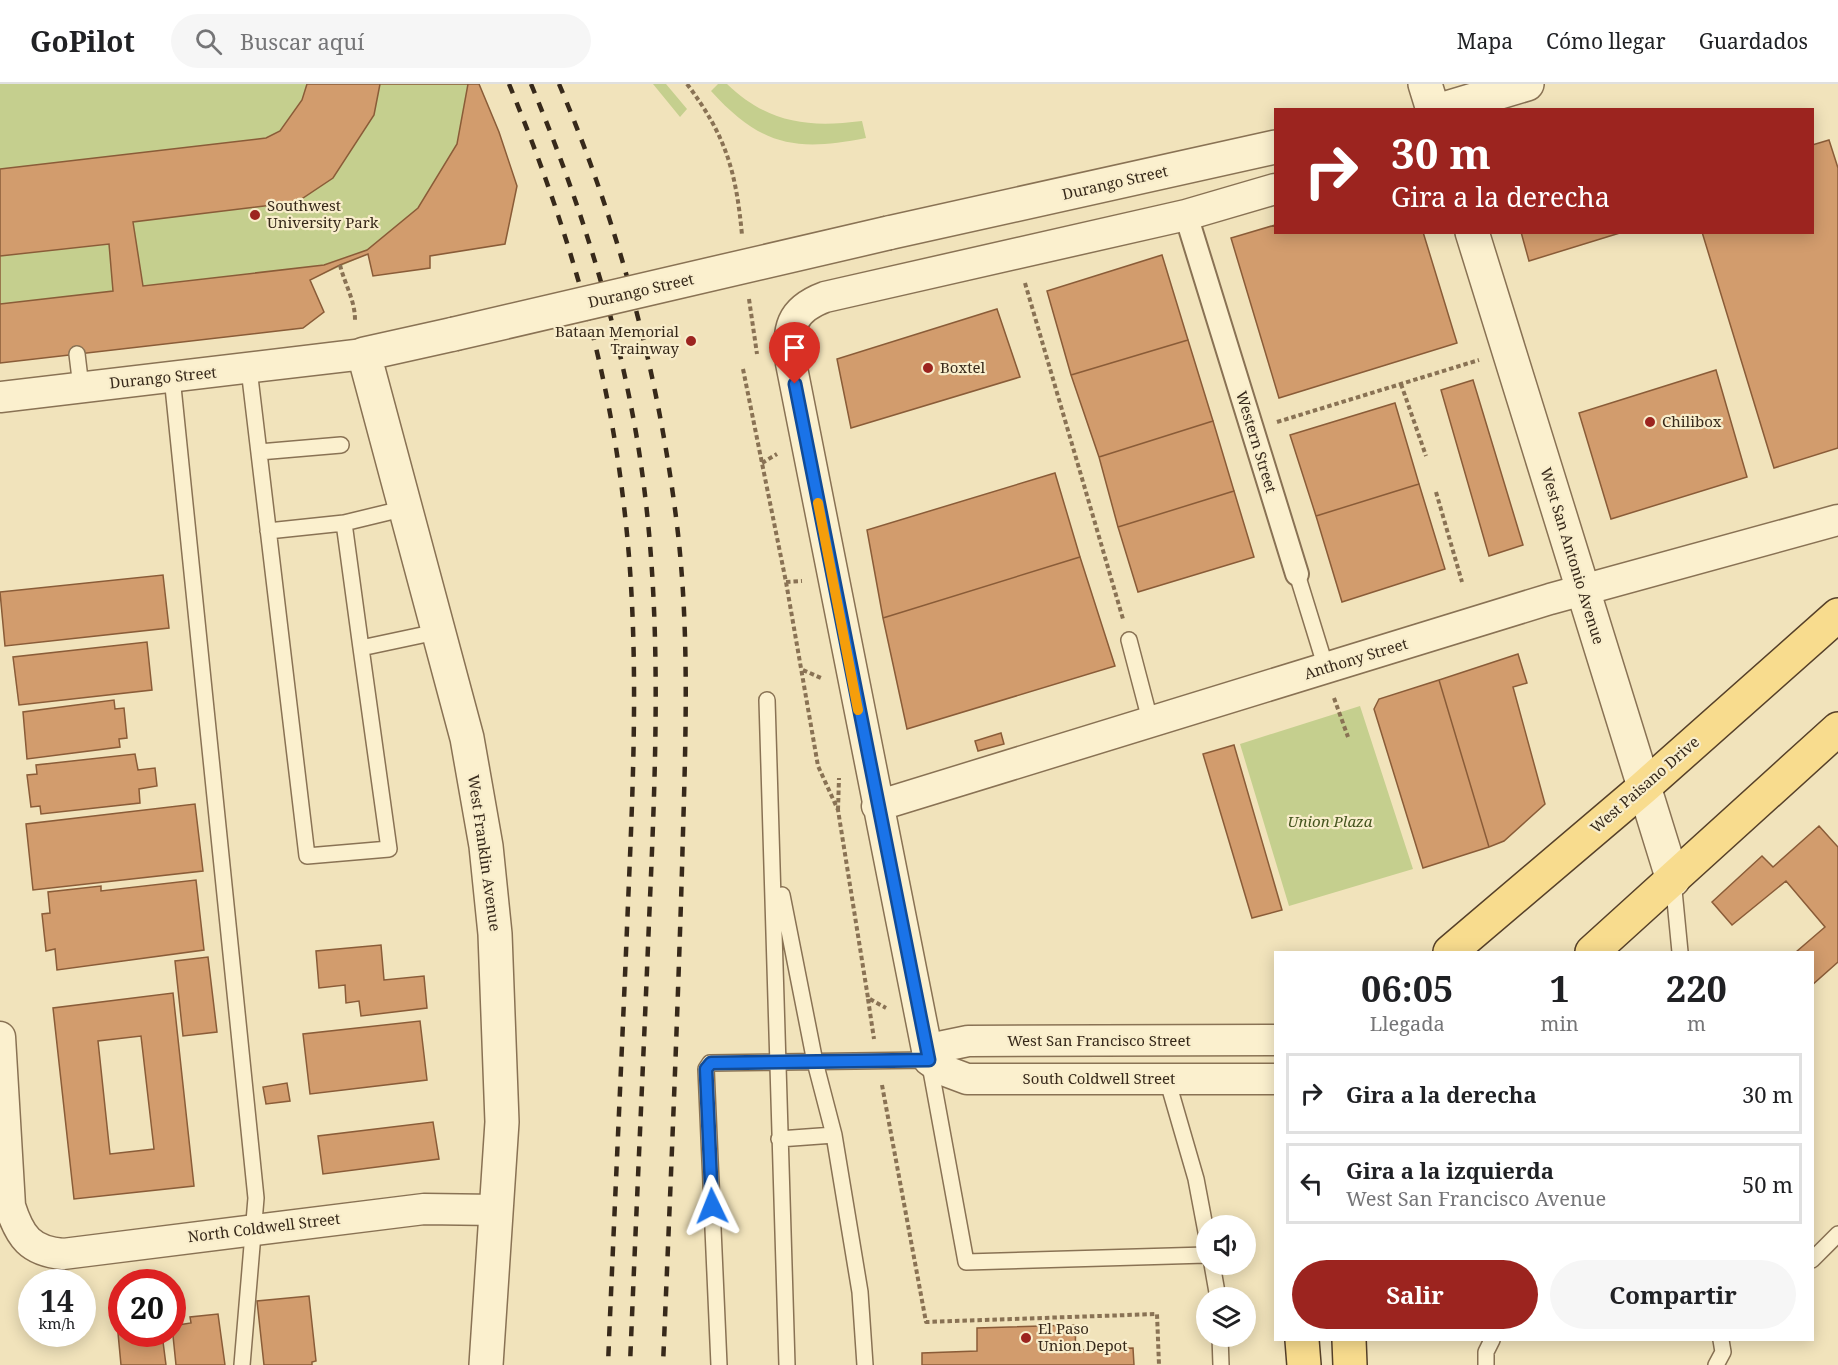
<!DOCTYPE html>
<html lang="es">
<meta charset="utf-8">
<style>
body{margin:0;font-family:"Noto Serif",serif;background:#f6f6f6;color:#202124;height:100vh;display:flex;flex-direction:column;font-size:22px;white-space:nowrap}
*{box-sizing:border-box;margin:0}
p{font-size:20px;color:#757577}
.icon{flex:none;width:33px;height:33px;fill:none;stroke:currentColor;stroke-width:2;stroke-linecap:round;stroke-linejoin:round}
.map{position:relative;flex:1;overflow:hidden}
.details{position:absolute;left:1274px;top:867px;width:540px;height:390px;display:flex;flex-direction:column;background:#fff;border-radius:0px;box-shadow:0 3px 15px #0003}
.details>*{flex:none}
.banner{position:absolute;left:1274px;top:24px;width:540px;height:126px;border-radius:0px;box-shadow:0 3px 15px #0003;background:#9c241f;color:#fff;overflow:hidden}
.controls{position:absolute;left:1196px;top:1131px;display:grid;gap:12px}
.controls a{display:grid;place-items:center;width:60px;height:60px;border-radius:50%;background:#fff;box-shadow:0 3px 15px #0003;font-size:30px}
.speed{position:absolute;left:18px;top:1185px;display:flex;gap:12px;font-size:30px;font-weight:700;text-align:center}
.speed>*{display:grid;place-content:center;width:78px;height:78px;border-radius:50%;background:#fff;box-shadow:0 3px 15px #0003;line-height:1}
.speed small{font-size:15px;font-weight:400}
.speed .limit{border:9px solid #d22;background:#fff;color:#111}
.pin{position:absolute;display:grid;place-items:center;width:51px;height:51px;color:#fff;margin:-62px -26px;border-radius:50% 50% 50% 0;rotate:-45deg;box-shadow:0 0 6px #0007}
.pin .icon{rotate:45deg}
.me{position:absolute;width:66px;margin:-33px;rotate:358deg;stroke-linejoin:round;filter:drop-shadow(0 0 4px #0008)}
.turn{display:flex;align-items:center;gap:21px;height:126px;padding:0 18px;font-size:27px}
.turn .icon{width:78px;height:78px;stroke-width:2.5}
.turn b{display:block;font-size:42px;line-height:51px}
.eta{display:flex;justify-content:space-evenly;align-items:center;height:102px;text-align:center}
.eta b{font-size:36px;font-weight:700;line-height:42px}
.cta{display:flex;gap:12px;margin-top:auto;padding:12px 18px}
.cta a{flex:1;height:69px;border-radius:36px;background:#9c241f;color:#fff;font-size:24px;font-weight:700;line-height:69px;text-align:center}
.cta a+a{background:#f6f6f6;color:#202124}
ul{padding:0;list-style:none}
li{display:flex;align-items:center;gap:18px;height:81px;margin:0 12px 9px;padding:0 6px;border:3px solid #e0e0e0;border-radius:0px}
li div{flex:1}
li b{display:block;font-size:22px}
li em{font-style:normal}
header{display:flex;align-items:center;gap:36px;box-sizing:border-box;height:84px;padding:0 30px;background:#fff;border-bottom:2px solid #e0e0e0}
header strong{font-size:28px}
nav{display:flex;gap:33px;margin-inline-start:auto;font-size:21px}
.search{width:420px;height:54px;background:#f6f6f6;display:flex;align-items:center;gap:15px;box-sizing:border-box;padding:0 21px;border-radius:33px;color:#757577;font-size:22px}
.map>svg:first-child{display:block}
.green{fill:#c5cf8e}
.building{fill:#d29c6d;stroke:#8a5c38;stroke-width:1.5;fill-rule:evenodd}
.lines{fill:none;stroke-linecap:round;stroke-linejoin:round}
.service-casing{stroke:#897254;stroke-width:18}
.pedestrian-casing{stroke:#897254;stroke-width:26}
.minor-casing{stroke:#897254;stroke-width:33}
.tertiary-casing{stroke:#897254;stroke-width:36}
.primary-casing{stroke:#564029;stroke-width:36}
.path{stroke:#897254;stroke-width:4;stroke-dasharray:4.5 3;stroke-linecap:butt}
.service{stroke:#fbf0ce;stroke-width:15}
.pedestrian{stroke:#fbf0ce;stroke-width:22}
.minor{stroke:#fbf0ce;stroke-width:30}
.tertiary{stroke:#fbf0ce;stroke-width:33}
.primary{stroke:#f8dc8e;stroke-width:33}
.rail{stroke:#37291a;stroke-width:4.5;stroke-dasharray:10 10;stroke-linecap:butt}
.tertiary-bridge-casing{stroke:#897254;stroke-width:36;stroke-linecap:butt}
.tertiary-bridge{stroke:#fbf0ce;stroke-width:33}
.route-casing{stroke:#114b97;stroke-width:15}
.route{stroke:#1a73e8;stroke-width:10}
.slow{stroke:#f59e0b;stroke-width:10}
.poi-dot{fill:#9c241f;stroke:#f8edcb;stroke-width:2}
.labels{text-anchor:middle;stroke-width:4.5;stroke-linejoin:round;paint-order:stroke}
.street-label{font-size:15px;fill:#37291a;stroke:#f8edcb}
.poi-label{font-size:15px;fill:#37291a;stroke:#f8edcb;text-anchor:start}
.park-label{font-size:15px;font-style:italic;fill:#45551f;stroke:#f8edcb}
</style>
<header>
<strong>GoPilot</strong>
<div class="search"><svg class="icon" aria-label="search" viewBox="0 0 24 24"><circle cx="10" cy="10" r="6"/><path d="M15 15l6 6"/></svg>Buscar aquí</div>
<nav><a>Mapa</a><a>Cómo llegar</a><a>Guardados</a></nav>
</header>
<div class="map">
<svg width="1838" height="1281" viewBox="0 0 1838 1281">
<rect width="100%" height="100%" fill="#f1e3bb"/>
<!-- green -->
<path class="green" d="M0,0H479L499,48L517,102L505,160L430,172V184L373,192L368,170L310,196L324,228L303,244L0,279Z
M653,0H666L687,25L680,33Z
M718,0H727C768,39 807,44 862,37L866,54C795,68 761,62 711,7Z
M1360,622L1413,785L1289,822L1240,660Z"/>
<!-- building -->
<path class="building" d="M307,0H479L499,48L517,102L505,160L430,172V184L373,192L368,170L340,181L310,196L324,228L303,244L0,279V85L266,54L280,47L302,16Z
M380,0H468L457,60L418,124L367,166L324,181L143,202L133,138L297,118L333,94L374,31Z
M1829,56L1838,84V364L1774,384L1702,148H1812V61Z
M1275,141V148H1423L1457,259L1279,314L1231,154Z
M1521,148H1623L1529,177Z
M109,160L113,207L0,220V172Z
M1162,171L1188,256L1071,291L1047,207Z
M997,225L1020,293L851,344L837,275Z
M1188,256L1213,337L1099,373L1071,291Z
M1716,286L1747,393L1611,435L1579,329Z
M1473,296L1523,461L1489,472L1441,306Z
M1395,319L1419,400L1316,432L1290,351Z
M1213,337L1234,407L1118,443L1099,373Z
M1055,389L1080,473L883,534L867,446Z
M1419,400L1445,485L1342,518L1316,432Z
M1234,407L1254,473L1138,508L1118,443Z
M1080,473L1115,582L907,645L883,534Z
M163,491L169,544L5,562L0,508Z
M147,558L152,606L19,621L13,573Z
M1518,570L1527,599L1513,603L1545,720L1504,757L1489,763L1439,596Z
M1439,596L1489,763L1423,784L1374,625L1379,615Z
M114,616L115,625L124,624L127,654L119,655L120,663L27,675L23,628Z
M1001,649L1004,660L978,667L975,657Z
M1234,661L1282,826L1252,834L1203,670Z
M135,670L138,686L155,684L157,702L139,705L140,719L41,730L40,722L31,723L27,691L37,690L36,681Z
M195,720L203,787L33,806L26,740Z
M1819,742L1838,763V878L1812,901V868H1796L1825,843L1786,797L1732,841L1712,818L1762,772L1773,783Z
M196,796L204,866L57,886L55,865L46,867L42,830L50,829L48,808L101,802V807Z
M381,861L384,896L424,892L427,924L361,932L359,917L346,919L345,901L319,904L316,867Z
M208,873L217,948L183,952L175,877Z
M173,909L194,1102L74,1115L53,924ZM141,952L154,1065L110,1070L98,957Z
M420,937L427,996L310,1010L303,950Z
M287,999L290,1017L266,1020L263,1003Z
M433,1038L439,1075L323,1090L318,1052Z
M309,1212L316,1277L312,1278V1281H264L257,1217Z
M218,1230L225,1281H176L172,1242L191,1239L190,1233Z
M1076,1241L1075,1266L1133,1264L1134,1281H922V1269L977,1267V1244Z
M118,1249L162,1250L166,1281H121Z"/>
<g class="lines">
<!-- service casing -->
<g class="service-casing">
<path id="service" d="M77,270L81,303
M249,285L307,772L389,765L361,564L441,547
M172,293L256,1114L242,1281
M259,368L341,361
M344,439L406,424
M268,447L344,439L361,564
M1297,490L1326,584
M1129,556L1150,636
M767,616L787,1281
M1673,796L1680,868
M782,811L815,978L834,1051L860,1208L865,1281
M1167,995L1196,1095L1206,1148
M779,1055L834,1051
M1812,1176L1838,1150
M1212,1180L1218,1214
M1220,1252L1221,1281
M719,1281L706,985L710,979L929,976L966,1178L1206,1171
M1486,1281V1268L1492,1256
M1716,1281L1723,1268L1721,1256"/>
</g>
<!-- pedestrian casing -->
<g class="pedestrian-casing">
<path id="pedestrian" d="M1186,131L1297,490"/>
</g>
<!-- minor casing -->
<g class="minor-casing">
<path id="minor" d="M0,313L364,270
M877,722L1550,515L1838,436
M0,953L10,1122C20,1153 30,1167 63,1170L424,1125L497,1126
M929,976L791,279C787,245 790,226 825,213L1186,131L1275,105
M929,976L939,963L968,957L1275,956
M929,976L943,986L967,995H1275"/>
</g>
<!-- tertiary casing -->
<g class="tertiary-casing">
<path id="tertiary" d="M1425,0L1433,26
M1440,26L1527,0
M1472,148L1673,796
M888,149L1275,63
M454,250L364,270L467,654L486,762L495,850L502,1038L486,1281"/>
</g>
<!-- primary casing -->
<g class="primary-casing">
<path id="primary" d="M1450,868L1643,704L1838,531
M1592,868L1838,645
M1302,1256L1304,1281
M1349,1256L1350,1281"/>
</g>
<!-- path -->
<path class="path" d="M687,0C726,52 736,87 742,151
M340,181C345,201 355,216 355,236
M1025,199L1123,535
M749,215L757,270
M743,285L786,498L818,682L838,726L868,914L886,924
M1401,300L1426,372
M1277,338L1479,276
M762,379L777,370
M1436,408L1462,498
M786,498L802,497
M803,586L821,594
M1334,614L1348,653
M838,726L839,694
M868,915L874,955
M882,1001L926,1238L1157,1230L1159,1281"/>
<!-- service -->
<use href="#service" class="service"/>
<!-- pedestrian -->
<use href="#pedestrian" class="pedestrian"/>
<!-- minor -->
<use href="#minor" class="minor"/>
<!-- tertiary -->
<use href="#tertiary" class="tertiary"/>
<!-- primary -->
<use href="#primary" class="primary"/>
<!-- rail -->
<path class="rail" d="M509,0C564,133 606,271 623,414C641,557 633,700 627,844C621,990 614,1135 608,1281
M531,0C578,113 615,229 636,349C664,511 656,675 649,838C643,985 636,1133 630,1281
M559,0C618,139 657,284 676,433C691,550 685,668 682,785C677,951 670,1116 663,1281"/>
<!-- tertiary-bridge casing -->
<g class="tertiary-bridge-casing">
<path id="tertiary-bridge" d="M454,250L888,149"/>
</g>
<!-- tertiary-bridge -->
<use href="#tertiary-bridge" class="tertiary-bridge"/>
</g>
<g class="lines">
<!-- route casing -->
<g class="route-casing">
<path id="route" d="M712,1122L706,985L711,979L929,976L795,300"/>
</g>
<!-- route -->
<use href="#route" class="route"/>
<!-- slow -->
<path class="slow" d="M818,419L858,626"/>
</g>
<!-- markers -->
<g class="poi-dot">
<circle cx="255" cy="131" r="6"/>
<circle cx="691" cy="257" r="6"/>
<circle cx="928" cy="284" r="6"/>
<circle cx="1650" cy="338" r="6"/>
<circle cx="1026" cy="1254" r="6"/>
</g>
<g class="labels">
<!-- street labels -->
<g class="street-label">
<text transform="translate(1115 99) rotate(-13)" y="5">Durango Street</text>
<text transform="translate(641 207) rotate(-13)" y="5">Durango Street</text>
<text transform="translate(163 294) rotate(-6)" y="5">Durango Street</text>
<text transform="translate(1256 358) rotate(73)" y="5">Western Street</text>
<text transform="translate(1572 472) rotate(73)" y="5">West San Antonio Avenue</text>
<text transform="translate(1356 575) rotate(-17)" y="5">Anthony Street</text>
<text transform="translate(1645 701) rotate(-41)" y="5">West Paisano Drive</text>
<text transform="translate(484 769) rotate(82)" y="5">West Franklin Avenue</text>
<text x="1099" y="962">West San Francisco Street</text>
<text x="1099" y="1000">South Coldwell Street</text>
<text transform="translate(264 1144) rotate(-7)" y="5">North Coldwell Street</text>
</g>
<!-- poi labels -->
<g class="poi-label">
<text x="267" y="127">Southwest<tspan x="267" dy="17">University Park</tspan></text>
<text x="679" y="253" text-anchor="end">Bataan Memorial<tspan x="679" dy="17">Trainway</tspan></text>
<text x="940" y="289">Boxtel</text>
<text x="1662" y="343">Chilibox</text>
<text x="1038" y="1250">El Paso<tspan x="1038" dy="17">Union Depot</tspan></text>
</g>
<!-- park labels -->
<g class="park-label">
<text x="1330" y="743">Union Plaza</text>
</g>
</g>
</svg>
<div class="controls">
<a><svg class="icon" aria-label="sound" viewBox="0 0 24 24"><path d="M4 9h4l5-4v14l-5-4H4zM17 9q2 3 0 6"/></svg></a>
<a><svg class="icon" aria-label="layers" viewBox="0 0 24 24"><path d="M12 4l9 5-9 5-9-5zM3 14l9 5 9-5"/></svg></a>
</div>
<div class="speed"><div>14<small>km/h</small></div><div class="limit">20</div></div>
<div class="pin" style="left:795px;top:300px;background:#d93025"><svg class="icon" aria-label="arrive" viewBox="0 0 24 24"><path d="M6 21V4h12l-3 4 3 4H6"/></svg></div>
<svg class="me" style="left:712px;top:1122px" viewBox="-20 -20 40 40"><path d="M0-17L14 15 0 8-14 15z" fill="#1a73e8" stroke="#fff" stroke-width="4"/></svg>
<div class="banner">
<div class="turn"><svg class="icon" aria-label="right" viewBox="0 0 24 24"><path d="M7 20v-9h11M14 6l5 5-5 5"/></svg><div><b>30 m</b>Gira a la derecha</div></div>
</div>
<section class="details">
<div class="eta">
<div><b>06:05</b><p>Llegada</p></div>
<div><b>1</b><p>min</p></div>
<div><b>220</b><p>m</p></div>
</div>
<ul>
<li><svg class="icon" aria-label="right" viewBox="0 0 24 24"><path d="M7 20v-9h11M14 6l5 5-5 5"/></svg><div><b>Gira a la derecha</b></div><em>30 m</em></li>
<li><svg class="icon" aria-label="left" viewBox="0 0 24 24"><path d="M17 20v-9H6M10 6l-5 5 5 5"/></svg><div><b>Gira a la izquierda</b><p>West San Francisco Avenue</p></div><em>50 m</em></li>
</ul>
<div class="cta"><a>Salir</a><a>Compartir</a></div>
</section>
</div>
